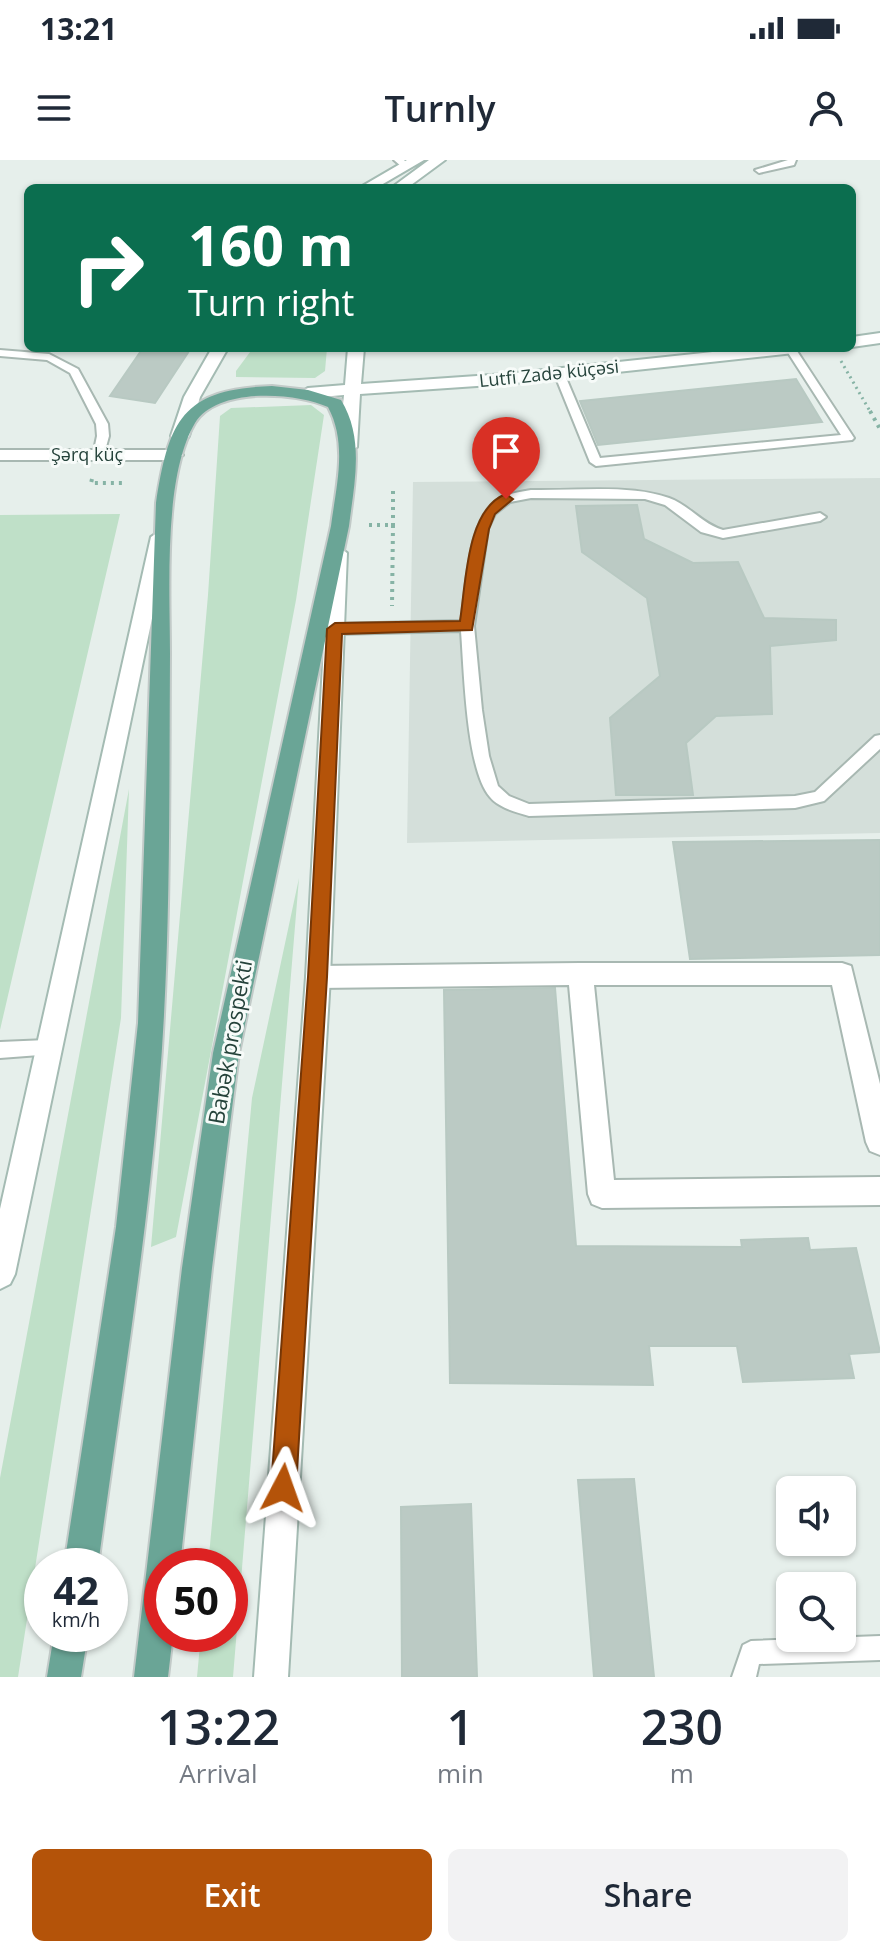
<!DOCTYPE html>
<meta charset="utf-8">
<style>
body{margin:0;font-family:"Open Sans",sans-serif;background:#f2f2f3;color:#1f2937;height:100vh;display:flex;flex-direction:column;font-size:30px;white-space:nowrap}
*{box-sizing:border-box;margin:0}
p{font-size:26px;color:#747a83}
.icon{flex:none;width:44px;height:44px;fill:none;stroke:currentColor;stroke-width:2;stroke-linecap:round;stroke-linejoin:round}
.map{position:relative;height:1517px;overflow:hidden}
.details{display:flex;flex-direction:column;background:#fff;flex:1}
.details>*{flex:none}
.guide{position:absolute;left:24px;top:24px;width:832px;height:168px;border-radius:12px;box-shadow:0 2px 6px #0004;background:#0b6e4f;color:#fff;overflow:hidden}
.controls{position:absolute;left:776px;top:1316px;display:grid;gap:16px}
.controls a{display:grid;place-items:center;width:80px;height:80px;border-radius:12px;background:#fff;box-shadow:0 2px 6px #0004;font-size:40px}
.speed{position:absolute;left:24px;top:1388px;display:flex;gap:16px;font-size:40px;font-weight:700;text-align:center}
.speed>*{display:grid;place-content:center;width:104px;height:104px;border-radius:50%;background:#fff;box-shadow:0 2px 6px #0004;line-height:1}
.speed small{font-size:20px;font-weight:400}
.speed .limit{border:12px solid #d22;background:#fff;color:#111}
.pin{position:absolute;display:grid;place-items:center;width:68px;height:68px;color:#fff;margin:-82px -34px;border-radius:50% 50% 50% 0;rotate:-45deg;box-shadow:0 0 8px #0007}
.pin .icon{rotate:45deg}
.me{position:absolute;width:88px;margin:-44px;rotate:4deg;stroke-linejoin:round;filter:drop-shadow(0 0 6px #0008)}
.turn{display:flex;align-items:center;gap:28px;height:168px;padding:0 32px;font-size:36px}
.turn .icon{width:104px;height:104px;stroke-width:2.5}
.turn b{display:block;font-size:56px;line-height:68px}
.eta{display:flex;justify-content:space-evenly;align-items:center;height:136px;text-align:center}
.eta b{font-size:48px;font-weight:600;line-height:56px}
.action{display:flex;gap:16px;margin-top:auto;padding:16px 32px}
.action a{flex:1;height:92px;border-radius:12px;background:#b45309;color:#fff;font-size:32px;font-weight:600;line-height:92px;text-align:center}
.action a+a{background:#f2f2f3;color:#1f2937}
.status{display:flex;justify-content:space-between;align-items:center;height:56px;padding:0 40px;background:#fff;direction:ltr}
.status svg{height:22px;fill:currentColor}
header{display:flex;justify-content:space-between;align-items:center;height:104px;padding:0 32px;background:#fff;font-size:36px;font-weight:600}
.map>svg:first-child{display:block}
.built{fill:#d4dfda}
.green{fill:#bfe0c8}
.building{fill:#bbcac4;stroke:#b8c9c2;stroke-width:2}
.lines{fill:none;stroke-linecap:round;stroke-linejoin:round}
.service-casing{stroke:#a8b8b2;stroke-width:4}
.minor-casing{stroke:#a8b8b2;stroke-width:4}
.secondary-casing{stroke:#a4bbb3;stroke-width:4}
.primary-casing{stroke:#c2cac8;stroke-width:4}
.path-far1{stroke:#86b3a5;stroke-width:3;stroke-dasharray:2 4;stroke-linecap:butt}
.path{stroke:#86b3a5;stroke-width:4;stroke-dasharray:3 5;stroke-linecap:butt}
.service{fill:#fff;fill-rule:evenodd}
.minor{fill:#fff;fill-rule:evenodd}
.secondary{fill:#fff;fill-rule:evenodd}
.primary{fill:#6aa596;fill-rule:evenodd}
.route{fill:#b45309;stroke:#753606;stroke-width:2}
.labels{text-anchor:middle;stroke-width:6;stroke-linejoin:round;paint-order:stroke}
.far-street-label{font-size:18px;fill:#24423a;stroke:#f7fbf9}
.street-label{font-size:22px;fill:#24423a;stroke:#f7fbf9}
</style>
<div class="status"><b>13:21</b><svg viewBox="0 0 49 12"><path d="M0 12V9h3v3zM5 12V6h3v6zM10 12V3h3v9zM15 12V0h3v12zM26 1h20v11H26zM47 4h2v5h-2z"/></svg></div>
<header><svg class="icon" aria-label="menu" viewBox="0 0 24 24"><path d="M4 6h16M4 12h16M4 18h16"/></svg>Turnly<svg class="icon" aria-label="person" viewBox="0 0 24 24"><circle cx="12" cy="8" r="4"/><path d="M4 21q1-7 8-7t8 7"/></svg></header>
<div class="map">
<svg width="880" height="1517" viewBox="0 0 880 1517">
<rect width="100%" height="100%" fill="#e6efeb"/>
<!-- built -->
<path class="built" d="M880,318V673L407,683L413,322Z"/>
<!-- green -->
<path class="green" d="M253,188H327L325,211L315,218L236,217V211Z
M311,245L324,255L296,440L176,1077L151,1087L208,435L220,256L231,248Z
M120,354L0,870V355Z
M129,629L121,858L18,1517H0V1318Z
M299,718L233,1517H197L201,1474H230V1406H208L252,938Z"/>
<!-- building -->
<path class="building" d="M143,188H191L155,243L110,236Z
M796,219L822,262L598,285L580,241Z
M637,345L644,379L693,403L738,402L764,458L836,460V480L770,486L772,554L716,556L686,583L693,635H616L610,558L660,516L647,438L582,392L576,346Z
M880,680V795L690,799L673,682Z
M555,828L576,1086L742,1087L741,1080L808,1078L810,1090L856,1088L880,1192L849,1194L854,1218L743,1222L737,1186H649L653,1225L450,1223L444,830Z
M634,1319L654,1517H594L578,1320Z
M471,1344L477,1517H402L401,1347Z"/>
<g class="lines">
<!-- service casing -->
<g class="service-casing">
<path id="service" d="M394,0H404L409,5L402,7Z
M788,0H796L794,5L759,13L755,10Z
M785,188H795L854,278L852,280L596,306L590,302L554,213L559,210L564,213L600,298L841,275Z
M0,190L49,194L78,209L108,264L109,276L103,298H95L93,295L97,276L96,264L70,213L47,200L0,196Z
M531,330C574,331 630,324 669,338C689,345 702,364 723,370L820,353L826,357L820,361L723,378L701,372L665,345L645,339L531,338L510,342L495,354L488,369L474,466L482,550L489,596L498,626L509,636L529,644L795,636L815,632L875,576L880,575V589L824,641L795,648L529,656C516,652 499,648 490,637C466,610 464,509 461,471L335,474L328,469L335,464L461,461C467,426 467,357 500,338C509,333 521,332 531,330Z
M47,880L53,882L56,888L53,894L0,898V882Z
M880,1476V1500L759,1504L756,1517H732L743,1485L751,1481Z"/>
</g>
<!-- minor casing -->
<g class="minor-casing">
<path id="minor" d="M0,290H174L183,295L174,300H0Z
M580,803H842L851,806L880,924V995L870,991L866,982L832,825H594L614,1020L880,1017V1045L602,1048L592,1044L588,1034L569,825L318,828L309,825L306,817L309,809L318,806Z"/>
</g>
<!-- secondary casing -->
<g class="secondary-casing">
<path id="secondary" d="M407,0H424L376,28H359Z
M429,0H445L407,28H391Z
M880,173V183L852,187V177Z
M212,188H228L200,237L189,276L186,280H174L171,276L184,237Z
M348,188H364L361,224L506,214L750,188H802L794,193L506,224L360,234L357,287L348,292L339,287L344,235L308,238L300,233L308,228L345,225Z
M160,371L169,377L15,1114L10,1124L0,1129V1049L151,377Z
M338,387L347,393L330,817L288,1517H254L306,817L329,393Z"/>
</g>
<!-- primary casing -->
<g class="primary-casing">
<path id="primary" d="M272,226L308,230L341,240C365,279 354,324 349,366L239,893L212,1108L180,1406H162V1474H173L168,1517H134L182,1108L213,893L331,366C336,327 348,284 328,247C295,232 217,227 195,263C163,317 170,430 170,493C169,639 171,784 159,929C146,1089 119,1247 98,1406H64L116,1067L138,863L156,343C169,260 182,229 272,226Z
M54,1474H88L81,1517H47Z"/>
</g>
<!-- path-far1 -->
<path class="path-far1" d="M841,201L871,253"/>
<!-- path -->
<path class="path" d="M870,251L880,269
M92,319L91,323H126
M393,331V365
M369,365H393L392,446"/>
<!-- service -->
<use href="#service" class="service"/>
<!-- minor -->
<use href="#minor" class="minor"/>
<!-- secondary -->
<use href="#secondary" class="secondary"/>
<!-- primary -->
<use href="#primary" class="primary"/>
</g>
<!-- route -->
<path class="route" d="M506,334L513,339L495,354L489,369L472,470L342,474L327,817L296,1328L292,1336L283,1340L275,1336L271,1328L308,817L327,469L335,463L460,461C466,424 466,349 506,334Z"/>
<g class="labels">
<!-- far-street labels -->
<g class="far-street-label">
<text transform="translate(549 214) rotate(-6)" y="6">Lutfi Zadə küçəsi</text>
<text x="87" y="301">Şərq küç</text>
</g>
<!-- street labels -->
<g class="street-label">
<text transform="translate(230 882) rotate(-80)" y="8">Babək prospekti</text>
</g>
</g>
</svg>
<div class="controls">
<a><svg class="icon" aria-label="sound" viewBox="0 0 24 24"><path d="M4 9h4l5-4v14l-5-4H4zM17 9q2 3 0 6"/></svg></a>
<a><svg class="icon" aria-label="search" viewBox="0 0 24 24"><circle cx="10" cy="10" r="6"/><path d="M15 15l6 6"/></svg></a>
</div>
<div class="speed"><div>42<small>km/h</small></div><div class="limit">50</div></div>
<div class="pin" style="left:506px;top:339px;background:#d93025"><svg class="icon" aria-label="arrive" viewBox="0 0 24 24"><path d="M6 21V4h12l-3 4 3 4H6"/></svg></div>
<svg class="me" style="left:283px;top:1328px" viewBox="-20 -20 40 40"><path d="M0-17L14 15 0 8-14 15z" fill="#b45309" stroke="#fff" stroke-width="4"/></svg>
<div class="guide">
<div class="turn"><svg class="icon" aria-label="right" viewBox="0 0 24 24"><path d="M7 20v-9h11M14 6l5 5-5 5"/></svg><div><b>160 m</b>Turn right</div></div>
</div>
</div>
<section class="details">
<div class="eta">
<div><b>13:22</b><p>Arrival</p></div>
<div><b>1</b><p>min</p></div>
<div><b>230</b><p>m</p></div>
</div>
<div class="action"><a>Exit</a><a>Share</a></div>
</section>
